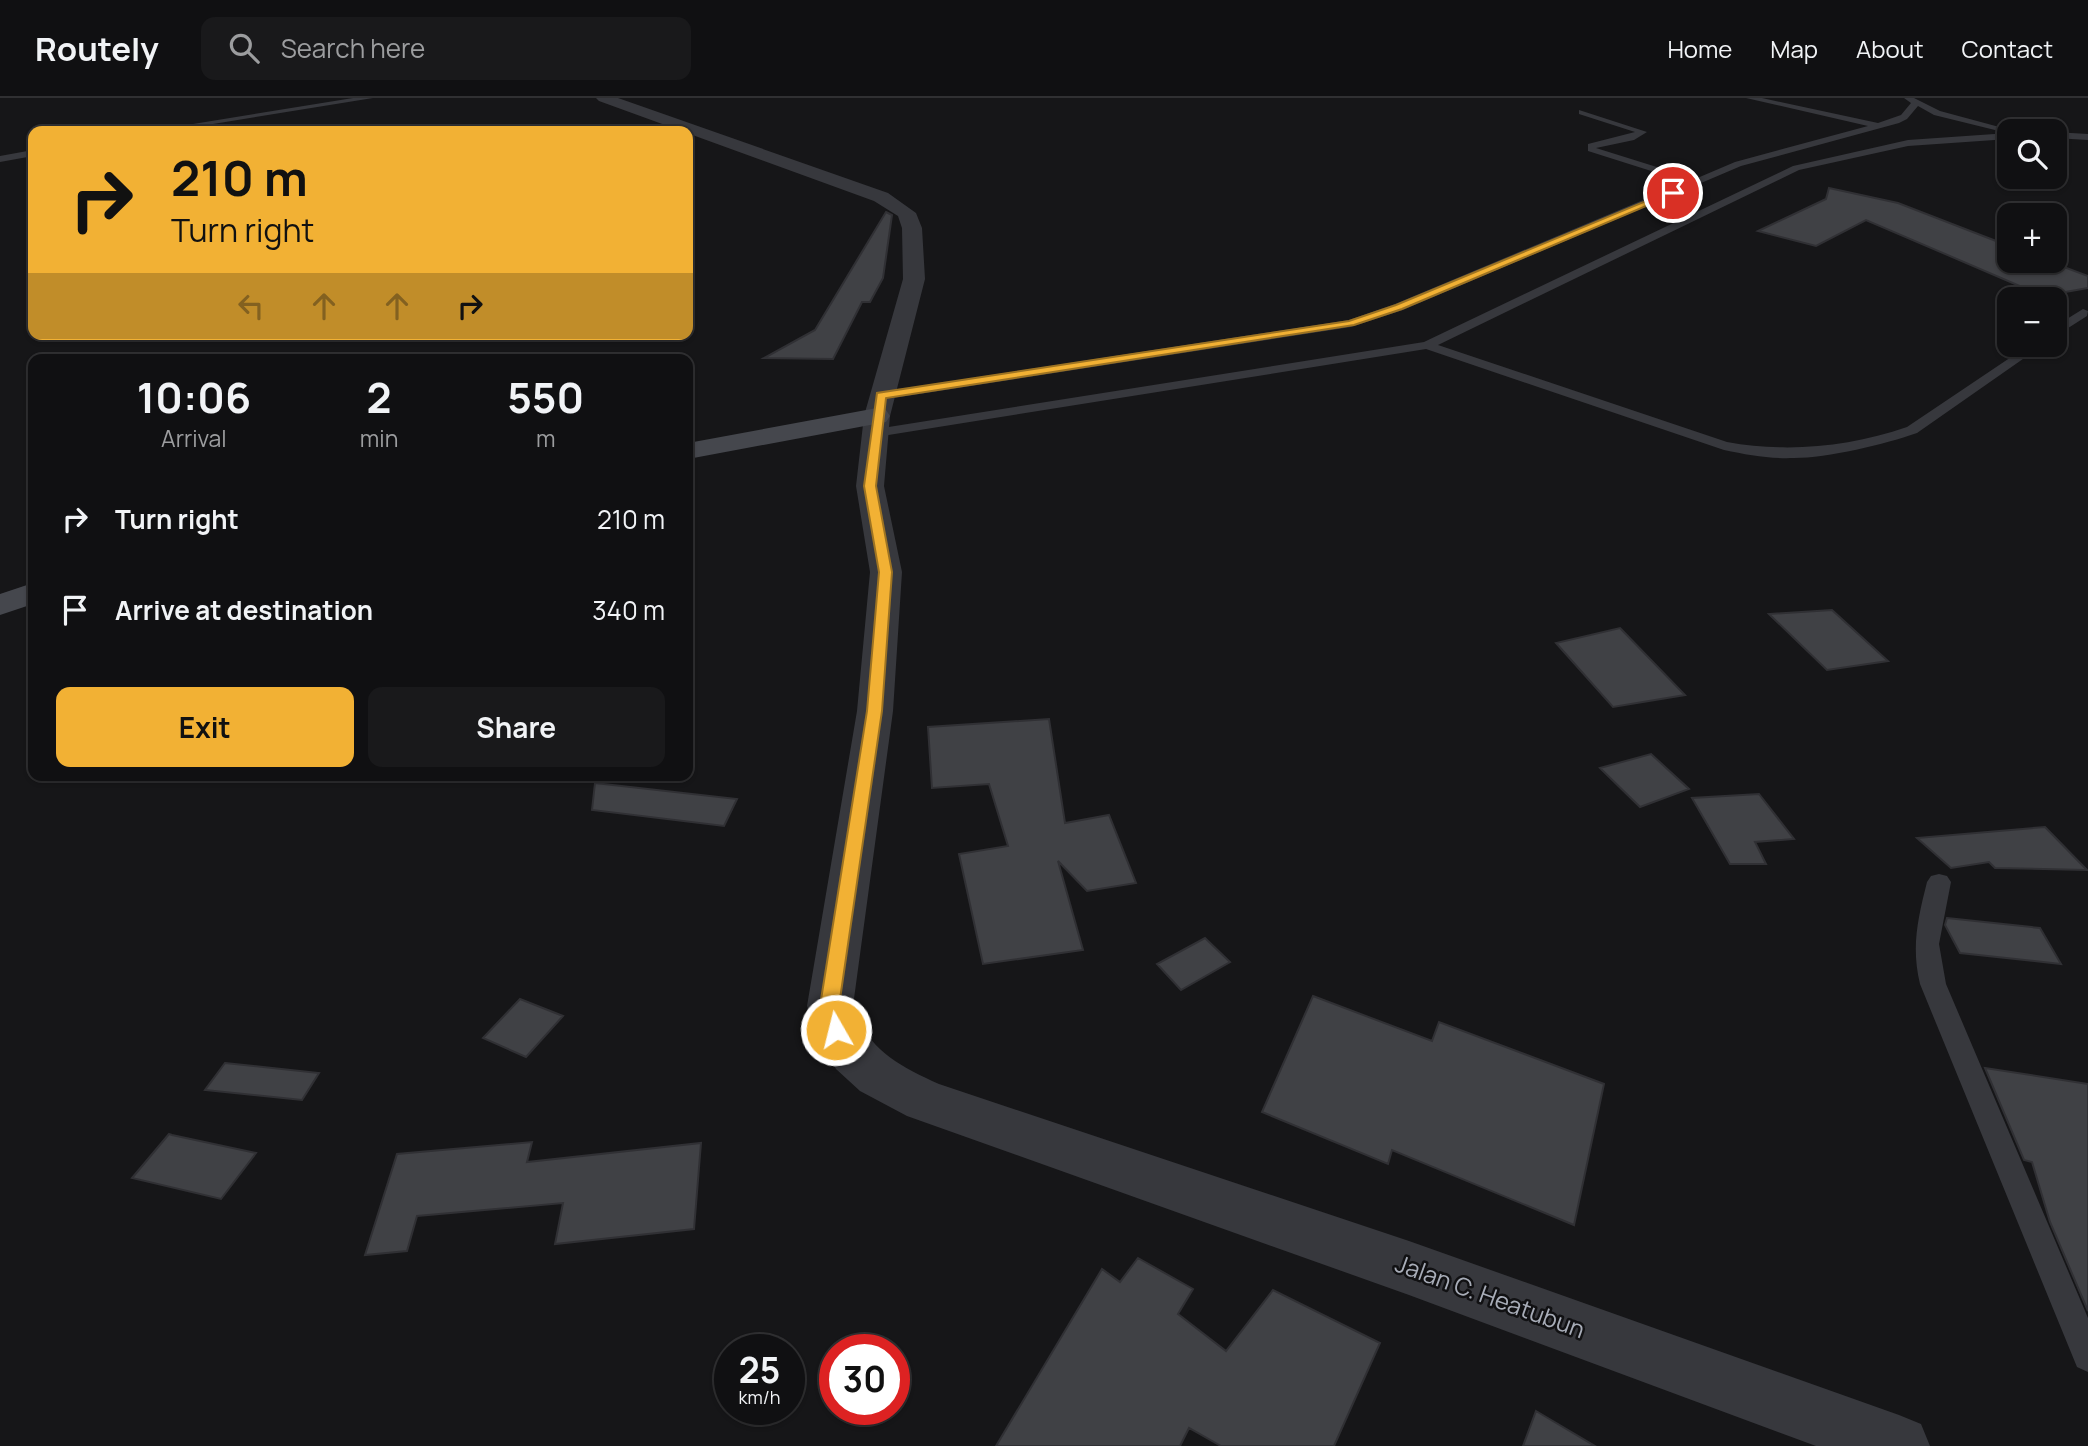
<!DOCTYPE html>
<meta charset="utf-8">
<style>
body{margin:0;font-family:Manrope,sans-serif;background:#19191b;color:#f1f3f6;height:100vh;display:flex;flex-direction:column;font-size:26px;white-space:nowrap}
*{box-sizing:border-box;margin:0}
p{font-size:23px;color:#9c9d9f}
.icon{flex:none;width:38px;height:38px;fill:none;stroke:currentColor;stroke-width:2;stroke-linecap:round;stroke-linejoin:round}
.map{position:relative;flex:1;overflow:hidden}
.side{position:absolute;left:28px;top:256px;width:665px;height:427px;display:flex;flex-direction:column;background:#101012;border-radius:14px;box-shadow:0 2px 5px #0004,0 0 0 2px #303032}
.side>*{flex:none}
.top-card{position:absolute;left:28px;top:28px;width:665px;height:214px;border-radius:14px;box-shadow:0 2px 5px #0004,0 0 0 2px #303032;background:#f2b134;color:#111;overflow:hidden}
.tools{position:absolute;left:1997px;top:21px;display:grid;gap:14px}
.tools a{display:grid;place-items:center;width:70px;height:70px;border-radius:14px;background:#101012;box-shadow:0 2px 5px #0004,0 0 0 2px #303032;font-size:35px}
.speed{position:absolute;left:714px;top:1236px;display:flex;gap:14px;font-size:35px;font-weight:700;text-align:center}
.speed>*{display:grid;place-content:center;width:91px;height:91px;border-radius:50%;background:#101012;box-shadow:0 2px 5px #0004,0 0 0 2px #303032;line-height:1}
.speed small{font-size:18px;font-weight:400}
.speed .limit{border:10px solid #d22;background:#fff;color:#111}
.pin{position:absolute;display:grid;place-items:center;width:60px;height:60px;color:#fff;margin:-30px;border:4px solid #fff;border-radius:50%;box-shadow:0 2px 7px #0007}
.me{position:absolute;width:77px;margin:-38px;rotate:352deg;stroke-linejoin:round;filter:drop-shadow(0 0 5px #0008)}
.turn{display:flex;align-items:center;gap:24px;height:147px;padding:0 28px;font-size:32px}
.turn .icon{width:91px;height:91px;stroke-width:2.5}
.turn b{display:block;font-size:49px;line-height:60px}
.lanes{display:flex;align-items:center;height:66px;padding:0 28px;background:#0003;justify-content:center;gap:35px;direction:ltr}
.lanes .off{opacity:.35}
.eta{display:flex;justify-content:space-evenly;align-items:center;height:119px;text-align:center}
.eta b{font-size:42px;font-weight:700;line-height:49px}
.action{display:flex;gap:14px;margin-top:auto;padding:14px 28px}
.action a{flex:1;height:80px;border-radius:14px;background:#f2b134;color:#111;font-size:28px;font-weight:700;line-height:80px;text-align:center}
.action a+a{background:#19191b;color:#f1f3f6}
ul{padding:0;list-style:none}
li{display:flex;align-items:center;gap:21px;height:91px;padding:0 28px}
li div{flex:1}
li b{display:block;font-size:26px}
li em{font-style:normal}
header{display:flex;align-items:center;gap:42px;box-sizing:border-box;height:98px;padding:0 35px;background:#101012;border-bottom:2px solid #303032}
header strong{font-size:33px}
nav{display:flex;gap:38px;margin-inline-start:auto;font-size:24px}
.search{width:490px;height:63px;background:#19191b;display:flex;align-items:center;gap:18px;box-sizing:border-box;padding:0 24px;border-radius:14px;color:#9c9d9f;font-size:26px}
.map>svg:first-child{display:block}
.building{fill:#404145;stroke:#303034;stroke-width:2}
.lines{fill:none;stroke-linecap:round;stroke-linejoin:round}
.service{fill:#37383d;fill-rule:evenodd}
.minor{fill:#37383d;fill-rule:evenodd}
.secondary{fill:#45474d;fill-rule:evenodd}
.route{fill:#f2b134;stroke:#9d7322;stroke-width:2}
.labels{text-anchor:middle;stroke-width:5;stroke-linejoin:round;paint-order:stroke}
.near-street-label{font-size:24px;fill:#a8adb8;stroke:#111113}
</style>
<header>
<strong>Routely</strong>
<div class="search"><svg class="icon" aria-label="search" viewBox="0 0 24 24"><circle cx="10" cy="10" r="6"/><path d="M15 15l6 6"/></svg>Search here</div>
<nav><a>Home</a><a>Map</a><a>About</a><a>Contact</a></nav>
</header>
<div class="map">
<svg width="2088" height="1348" viewBox="0 0 2088 1348">
<rect width="100%" height="100%" fill="#161618"/>
<!-- building -->
<path class="building" d="M1829,90L1898,105L2009,148V163H2048L2088,178V190L2043,198L1866,122L1816,148L1758,133L1826,101Z
M886,114L892,117L883,180L870,204H862L833,261L764,260L815,232Z
M1832,512L1888,563L1827,572L1769,516Z
M1620,530L1685,597L1613,609L1556,545Z
M1049,621L1065,725L1109,717L1136,785L1087,793L1058,763L1083,852L983,866L959,756L1008,748L989,686L932,690L928,629Z
M1651,656L1689,691L1640,709L1600,670Z
M595,685L737,701L724,728L592,712Z
M1759,696L1794,741L1755,744L1766,766H1730L1692,700Z
M2045,729L2087,772L1995,770L1989,764L1951,770L1917,740Z
M1947,820L2040,830L2061,866L1960,855L1945,827Z
M1205,840L1230,864L1181,892L1157,866Z
M1313,898L1432,943L1439,924L1604,986L1574,1127L1392,1052L1388,1066L1262,1014Z
M520,901L563,918L526,959L483,940Z
M225,965L319,975L302,1002L205,992Z
M1985,970L2088,986V1213L2050,1124L2032,1064L2024,1062Z
M169,1036L172,1037L256,1055L221,1101L132,1080Z
M532,1044L527,1064L701,1045L694,1131L555,1146L563,1105L417,1118L407,1153L365,1157L397,1056Z
M1138,1160L1193,1191L1178,1216L1226,1253L1273,1192L1380,1245L1334,1348H1221L1189,1330L1180,1348H996L1102,1171L1120,1184Z
M1536,1313L1595,1348H1523Z"/>
<g class="lines">
<!-- service -->
<path class="service" d="M353,0H373L170,33H150Z
M1746,0H1762L1878,25L1901,17L1911,5L1904,0H1914L1940,13L2003,30L1999,33L1934,17L1918,8L1907,21L1899,25L1741,68L1403,212L1351,229L881,302L874,298L881,294L1349,222L1395,206L1686,84L1588,53V46L1635,34L1579,16V12L1647,34L1634,42L1596,50L1695,81L1735,64L1868,28Z
M2054,34L2088,36V42L2054,40Z
M2009,35V41L1908,48L1799,72L1438,247L1727,344C1787,355 1849,349 1907,329L2029,247H2043L1917,335C1886,346 1827,360 1794,360C1770,361 1748,357 1724,352L1426,251L876,339L869,335L876,331L1424,244L1793,68L1908,42Z
M33,52V58L0,64V58Z
M2083,211L2088,213L2087,218L2054,239V229Z
M1939,776L1947,778L1951,784L1939,846L1946,886L2088,1220V1274L2077,1269L1920,886C1911,849 1918,820 1927,784L1931,778Z"/>
<!-- minor -->
<path class="minor" d="M596,0H618L888,95L916,115L922,130L925,181L890,318L884,388L902,474L893,613L853,908C868,952 899,968 939,986L1409,1143L1899,1317L1921,1326L1930,1348H1816L1409,1197L907,1018L860,993L836,971L820,943L807,908L857,613L870,474L856,388L864,318L903,181L902,130L898,118L874,103L599,3Z"/>
<!-- secondary -->
<path class="secondary" d="M877,310L886,312L890,318L886,324L688,361V345Z
M33,485V506L0,517V496Z"/>
</g>
<!-- route -->
<path class="route" d="M1670,93L1677,95L1402,211L1354,227L886,300L876,388L892,474L882,613L839,908L846,932L843,938L836,940L829,938L820,908L867,613L879,474L864,388L877,295L1349,223L1396,207Z"/>
<g class="labels">
<!-- near-street labels -->
<g class="near-street-label">
<text transform="translate(1490 1199) rotate(20)" y="8">Jalan C. Heatubun</text>
</g>
</g>
</svg>
<div class="tools">
<a><svg class="icon" aria-label="search" viewBox="0 0 24 24"><circle cx="10" cy="10" r="6"/><path d="M15 15l6 6"/></svg></a>
<a>+</a>
<a>−</a>
</div>
<div class="speed"><div>25<small>km/h</small></div><div class="limit">30</div></div>
<div class="pin" style="left:1673px;top:95px;background:#d93025"><svg class="icon" aria-label="arrive" viewBox="0 0 24 24"><path d="M6 21V4h12l-3 4 3 4H6"/></svg></div>
<svg class="me" style="left:836px;top:932px" viewBox="-20 -20 40 40"><circle r="17" fill="#f2b134" stroke="#fff" stroke-width="3"/><path d="M0-11L8 9 0 5-8 9z" fill="#fff"/></svg>
<div class="top-card">
<div class="turn"><svg class="icon" aria-label="right" viewBox="0 0 24 24"><path d="M7 20v-9h11M14 6l5 5-5 5"/></svg><div><b>210 m</b>Turn right</div></div>
<div class="lanes"><svg class="icon off" aria-label="left" viewBox="0 0 24 24"><path d="M17 20v-9H6M10 6l-5 5 5 5"/></svg><svg class="icon off" aria-label="ahead" viewBox="0 0 24 24"><path d="M12 20V5M6 11l6-6 6 6"/></svg><svg class="icon off" aria-label="ahead" viewBox="0 0 24 24"><path d="M12 20V5M6 11l6-6 6 6"/></svg><svg class="icon" aria-label="right" viewBox="0 0 24 24"><path d="M7 20v-9h11M14 6l5 5-5 5"/></svg></div>
</div>
<section class="side">
<div class="eta">
<div><b>10:06</b><p>Arrival</p></div>
<div><b>2</b><p>min</p></div>
<div><b>550</b><p>m</p></div>
</div>
<ul>
<li><svg class="icon" aria-label="right" viewBox="0 0 24 24"><path d="M7 20v-9h11M14 6l5 5-5 5"/></svg><div><b>Turn right</b></div><em>210 m</em></li>
<li><svg class="icon" aria-label="arrive" viewBox="0 0 24 24"><path d="M6 21V4h12l-3 4 3 4H6"/></svg><div><b>Arrive at destination</b></div><em>340 m</em></li>
</ul>
<div class="action"><a>Exit</a><a>Share</a></div>
</section>
</div>
